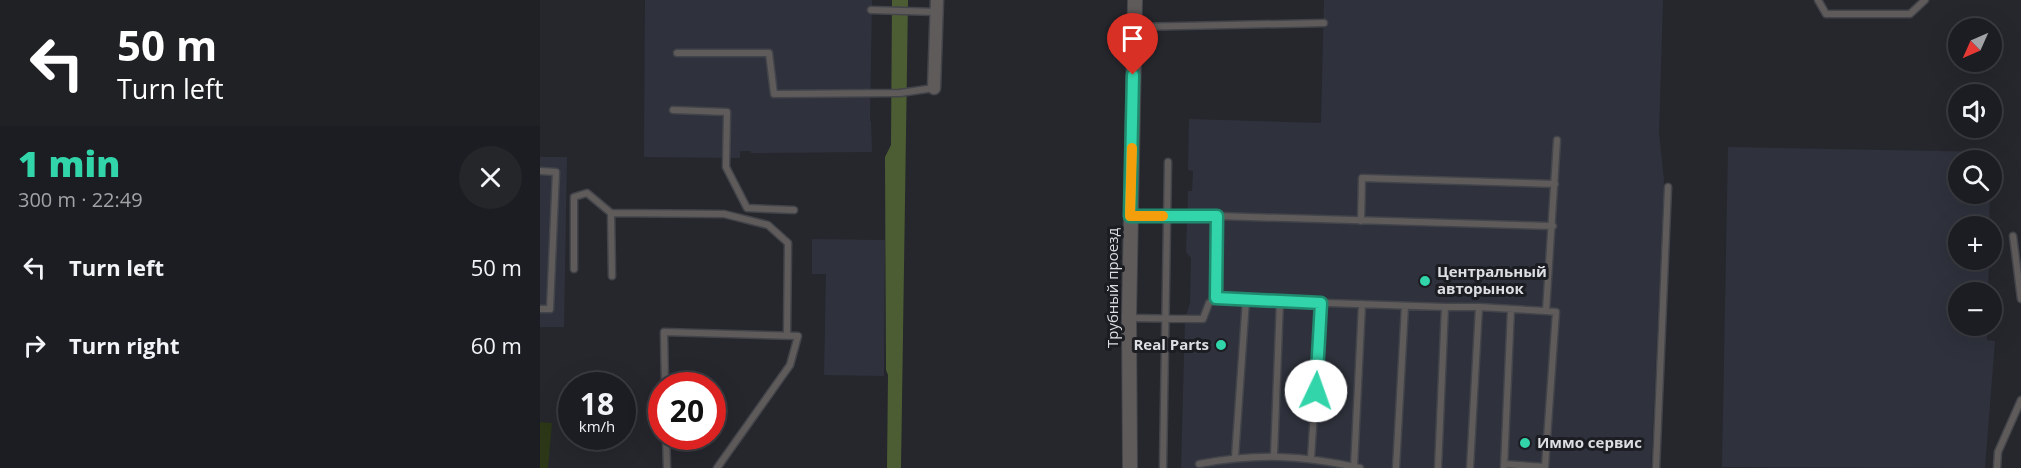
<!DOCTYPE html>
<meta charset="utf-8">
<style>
body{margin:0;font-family:"Open Sans",sans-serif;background:#25262a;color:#f1f3f6;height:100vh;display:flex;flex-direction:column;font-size:22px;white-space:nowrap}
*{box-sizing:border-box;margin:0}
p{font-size:20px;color:#a0a2a5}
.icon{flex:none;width:33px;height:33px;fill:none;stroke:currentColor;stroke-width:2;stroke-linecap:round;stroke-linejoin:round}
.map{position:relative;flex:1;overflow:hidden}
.panel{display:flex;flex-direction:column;background:#1c1d22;width:540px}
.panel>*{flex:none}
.guide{background:#202124;color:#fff;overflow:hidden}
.needle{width:39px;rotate:225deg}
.controls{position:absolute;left:1408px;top:18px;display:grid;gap:12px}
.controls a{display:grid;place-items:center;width:54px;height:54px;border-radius:50%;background:#1c1d22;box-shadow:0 6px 24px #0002,0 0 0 2px #3a3b40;font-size:30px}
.speed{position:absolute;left:18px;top:372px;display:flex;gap:12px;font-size:30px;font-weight:700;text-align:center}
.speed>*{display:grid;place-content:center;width:78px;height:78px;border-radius:50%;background:#1c1d22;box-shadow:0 6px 24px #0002,0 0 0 2px #3a3b40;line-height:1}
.speed small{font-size:15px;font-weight:400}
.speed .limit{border:9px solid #d22;background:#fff;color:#111}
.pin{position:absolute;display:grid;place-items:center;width:51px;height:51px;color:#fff;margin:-62px -26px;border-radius:50% 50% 50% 0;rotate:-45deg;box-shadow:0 0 6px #0007}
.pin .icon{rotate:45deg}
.me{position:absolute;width:66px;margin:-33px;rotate:3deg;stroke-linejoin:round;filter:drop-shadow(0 0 4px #0008)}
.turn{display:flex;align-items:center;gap:21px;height:126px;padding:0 18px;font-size:27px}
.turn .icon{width:78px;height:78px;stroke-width:2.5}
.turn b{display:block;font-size:42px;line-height:51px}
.round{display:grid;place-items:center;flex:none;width:63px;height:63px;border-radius:32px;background:#25262a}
.summary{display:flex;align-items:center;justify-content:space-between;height:102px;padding:0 18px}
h1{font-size:36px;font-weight:800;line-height:45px;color:#32d4a9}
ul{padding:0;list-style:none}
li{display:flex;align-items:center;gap:18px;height:78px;padding:0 18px}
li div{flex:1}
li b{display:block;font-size:22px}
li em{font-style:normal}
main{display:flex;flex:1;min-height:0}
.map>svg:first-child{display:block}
.built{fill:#2f323c}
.green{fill:#2b3716}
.forest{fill:#4d5d33}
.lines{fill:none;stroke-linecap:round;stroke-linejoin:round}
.service-casing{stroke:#42444a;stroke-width:9}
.minor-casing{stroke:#42444a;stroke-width:15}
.tertiary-casing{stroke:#42444a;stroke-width:16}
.service{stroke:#5f5b5b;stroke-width:6}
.minor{stroke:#5f5b5b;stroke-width:12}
.tertiary{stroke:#5f5b5b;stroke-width:14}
.route-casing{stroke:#208a6e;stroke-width:15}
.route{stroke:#32d4a9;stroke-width:10}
.slow{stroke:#f59e0b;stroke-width:10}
.poi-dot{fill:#32d4a9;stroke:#1c1d23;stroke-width:2}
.labels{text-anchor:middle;stroke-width:6;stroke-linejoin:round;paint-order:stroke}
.poi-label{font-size:15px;font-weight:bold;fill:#dddee2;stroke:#1c1d23;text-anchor:start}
.street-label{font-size:15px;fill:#dddee2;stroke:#1c1d23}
</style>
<main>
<section class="panel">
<div class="guide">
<div class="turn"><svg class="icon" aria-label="left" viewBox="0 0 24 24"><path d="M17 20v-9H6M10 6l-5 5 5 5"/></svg><div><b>50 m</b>Turn left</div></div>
</div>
<div class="summary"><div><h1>1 min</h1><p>300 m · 22:49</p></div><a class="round"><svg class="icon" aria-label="close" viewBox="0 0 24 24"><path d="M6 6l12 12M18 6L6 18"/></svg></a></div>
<ul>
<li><svg class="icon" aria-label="left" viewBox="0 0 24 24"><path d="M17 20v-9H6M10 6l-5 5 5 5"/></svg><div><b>Turn left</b></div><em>50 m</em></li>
<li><svg class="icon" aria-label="right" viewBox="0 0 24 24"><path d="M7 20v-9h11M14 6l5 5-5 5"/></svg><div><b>Turn right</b></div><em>60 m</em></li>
</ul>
</section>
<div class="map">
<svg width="1481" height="468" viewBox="0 0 1481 468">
<rect width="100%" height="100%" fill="#25272d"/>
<!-- built -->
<path class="built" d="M105,0H332L330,121H331L332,152L211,153V151H200V158L104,157Z
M784,0H1123L1119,133L1124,180L1111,468H641L645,319L650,303L651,258L646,252L648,191H652L653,171L648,170L649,119L781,123Z
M1188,147L1451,152V160H1419V194H1450L1449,226H1419V260H1449L1448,292H1419V326H1447V340L1455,341L1445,468L1182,467Z
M0,157H27L24,327H0Z
M272,239L345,240L344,376L284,375L286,274H272Z"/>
<!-- green -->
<path class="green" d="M0,422L12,423L8,468H0Z"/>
<!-- forest -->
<path class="forest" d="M352,0H368L361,468H347L348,375L346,370L345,157L351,145Z"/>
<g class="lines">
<!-- service casing -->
<g class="service-casing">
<path id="service" d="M1278,0L1286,14H1370L1385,0
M331,10L397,12
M595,27L784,23
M137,53H229L234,94L360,93L394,88
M133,110L187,112L186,167L207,208L254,210
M0,171L16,172L10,309H0
M591,216H677L1013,226
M821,221L822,178L1015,184
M1473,236L1481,299
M34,269V197L47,193L71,213
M72,276L71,213L184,214L228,225L248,243L247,335
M676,299L677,216
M589,318L663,319L669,303L676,299L905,307H939L1006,311
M125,386L124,332L258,336L250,365L177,468
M126,436L127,468
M734,455L740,301
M695,457L706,300
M771,458L781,303
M659,464C718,453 761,455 820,468
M964,464L1005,467L1016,312L1006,311L1017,140
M814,467L822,304
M964,467L971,309
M623,468L628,162
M856,468L865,306
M898,468L905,307
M930,468L939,307
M1116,468L1128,187
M1457,468L1458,452L1481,400"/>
</g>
<!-- minor casing -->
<g class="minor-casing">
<path id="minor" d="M394,88L397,0"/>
</g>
<!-- tertiary casing -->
<g class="tertiary-casing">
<path id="tertiary" d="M590,468L589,318L595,0"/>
</g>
<!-- service -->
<use href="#service" class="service"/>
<!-- minor -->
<use href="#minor" class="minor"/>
<!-- tertiary -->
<use href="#tertiary" class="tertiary"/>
</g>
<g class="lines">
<!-- route casing -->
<g class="route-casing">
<path id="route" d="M593,75L590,216H677L676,298L781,303L776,391"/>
</g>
<!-- route -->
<use href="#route" class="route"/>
<!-- slow -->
<path class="slow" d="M592,148L590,216H623"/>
</g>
<!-- markers -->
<g class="poi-dot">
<circle cx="885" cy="281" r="6"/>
<circle cx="681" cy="345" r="6"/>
<circle cx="985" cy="443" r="6"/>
</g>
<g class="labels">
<!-- poi labels -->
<g class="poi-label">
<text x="897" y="277">Центральный<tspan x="897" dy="17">авторынок</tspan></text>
<text x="669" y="350" text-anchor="end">Real Parts</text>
<text x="997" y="448">Иммо сервис</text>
</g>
<!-- street labels -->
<g class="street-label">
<text transform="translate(573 288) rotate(-90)" y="5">Трубный проезд</text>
</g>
</g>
</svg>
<div class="controls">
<a><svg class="needle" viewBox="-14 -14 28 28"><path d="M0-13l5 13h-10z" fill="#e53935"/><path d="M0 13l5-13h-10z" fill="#a0a2a5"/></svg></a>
<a><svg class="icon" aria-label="sound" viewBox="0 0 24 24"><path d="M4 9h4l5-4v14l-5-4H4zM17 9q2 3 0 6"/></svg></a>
<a><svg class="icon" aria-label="search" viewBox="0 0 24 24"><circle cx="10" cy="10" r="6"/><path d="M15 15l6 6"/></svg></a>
<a>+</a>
<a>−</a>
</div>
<div class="speed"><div>18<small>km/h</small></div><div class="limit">20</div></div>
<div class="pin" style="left:593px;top:75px;background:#d93025"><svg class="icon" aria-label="arrive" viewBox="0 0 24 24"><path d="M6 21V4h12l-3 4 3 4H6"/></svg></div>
<svg class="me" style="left:776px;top:391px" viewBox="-20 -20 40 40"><circle r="19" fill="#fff"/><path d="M0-13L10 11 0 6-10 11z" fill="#32d4a9"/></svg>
</div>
</main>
